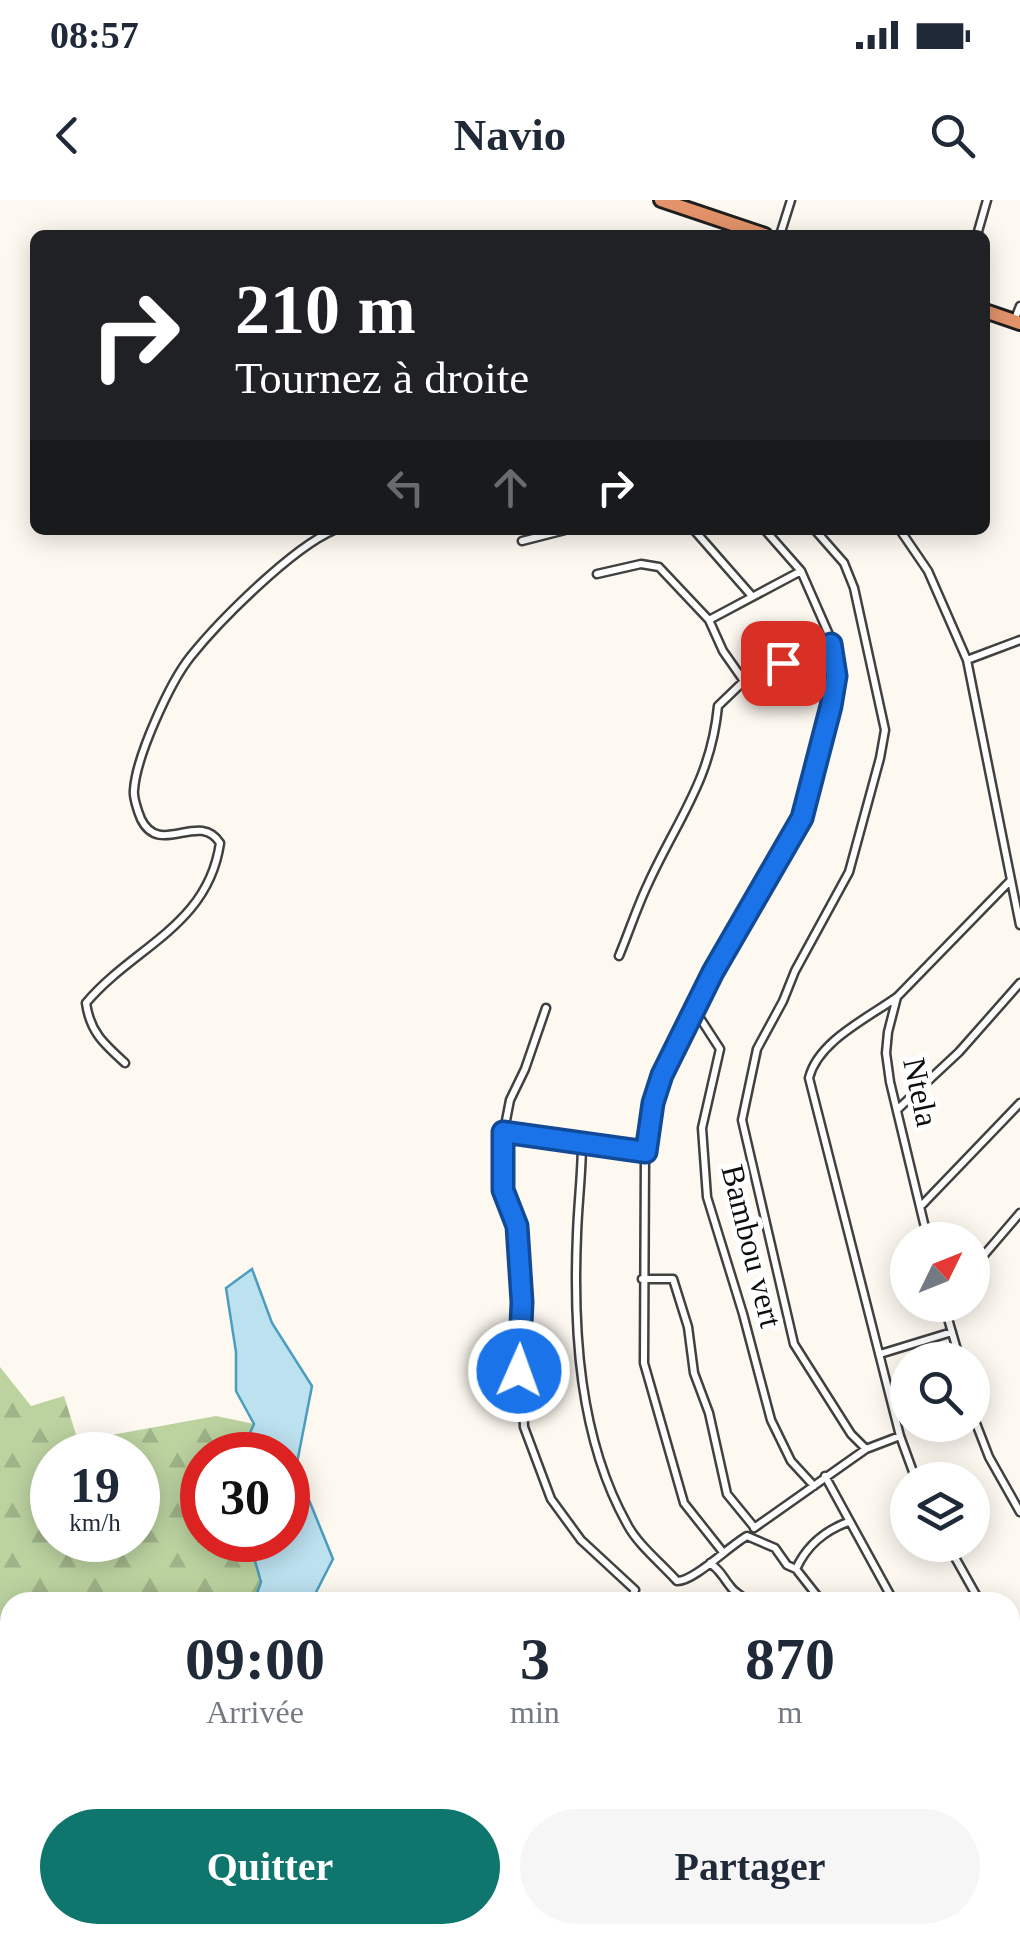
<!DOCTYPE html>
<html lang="fr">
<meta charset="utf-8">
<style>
body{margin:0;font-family:Georgia,serif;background:#f6f6f7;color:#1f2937;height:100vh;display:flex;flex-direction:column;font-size:38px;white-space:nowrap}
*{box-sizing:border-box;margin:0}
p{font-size:32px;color:#747a83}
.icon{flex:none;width:55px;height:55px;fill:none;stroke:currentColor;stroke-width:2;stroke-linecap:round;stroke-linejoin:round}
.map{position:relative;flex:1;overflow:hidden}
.side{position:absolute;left:0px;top:1392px;width:1020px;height:352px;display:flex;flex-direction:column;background:#fff;border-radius:30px 30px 0 0;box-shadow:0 5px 25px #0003}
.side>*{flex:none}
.hud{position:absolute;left:30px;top:30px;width:960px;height:305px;border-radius:15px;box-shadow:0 5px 25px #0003;background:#202124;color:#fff;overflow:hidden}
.needle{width:65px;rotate:47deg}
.buttons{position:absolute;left:890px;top:1022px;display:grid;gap:20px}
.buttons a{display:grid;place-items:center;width:100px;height:100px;border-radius:50%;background:#fff;box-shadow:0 5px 25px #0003;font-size:50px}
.speed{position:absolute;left:30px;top:1232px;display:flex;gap:20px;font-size:50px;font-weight:700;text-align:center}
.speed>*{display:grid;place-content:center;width:130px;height:130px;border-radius:50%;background:#fff;box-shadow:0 5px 25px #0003;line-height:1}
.speed small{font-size:25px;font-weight:400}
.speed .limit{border:15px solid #d22;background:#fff;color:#111}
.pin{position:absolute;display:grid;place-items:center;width:85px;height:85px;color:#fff;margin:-42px;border-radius:20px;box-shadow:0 5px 15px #0006}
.me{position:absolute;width:110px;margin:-55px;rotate:2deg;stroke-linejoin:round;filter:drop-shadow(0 0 8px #0008)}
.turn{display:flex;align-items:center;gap:35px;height:210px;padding:0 40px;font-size:45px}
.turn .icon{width:130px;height:130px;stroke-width:2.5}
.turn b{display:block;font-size:70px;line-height:85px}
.lanes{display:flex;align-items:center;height:95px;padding:0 40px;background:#0003;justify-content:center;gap:50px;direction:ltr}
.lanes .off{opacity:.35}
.eta{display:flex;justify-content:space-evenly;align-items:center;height:170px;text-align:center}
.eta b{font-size:60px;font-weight:600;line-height:70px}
.cta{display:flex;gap:20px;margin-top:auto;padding:20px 40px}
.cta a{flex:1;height:115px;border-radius:60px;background:#0f766e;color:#fff;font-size:40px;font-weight:600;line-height:115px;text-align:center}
.cta a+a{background:#f6f6f7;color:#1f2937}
.status{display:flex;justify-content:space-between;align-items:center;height:70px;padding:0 50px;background:#fff;direction:ltr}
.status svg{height:28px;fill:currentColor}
header{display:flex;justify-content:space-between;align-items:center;height:130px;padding:0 40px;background:#fff;font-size:45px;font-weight:600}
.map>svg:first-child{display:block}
.forest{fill:url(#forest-firs);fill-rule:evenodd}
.water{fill:#bce1ef;stroke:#4c9cbd;stroke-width:2.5}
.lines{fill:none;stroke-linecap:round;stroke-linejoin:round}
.street-casing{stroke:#414141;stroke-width:11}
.highway-casing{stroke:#1f1f1f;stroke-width:18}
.street{stroke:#fff;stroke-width:6}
.highway{stroke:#e2936a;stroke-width:12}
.route-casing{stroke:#114b97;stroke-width:25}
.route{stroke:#1a73e8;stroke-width:18}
.labels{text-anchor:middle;stroke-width:10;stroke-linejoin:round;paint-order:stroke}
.street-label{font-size:32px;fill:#0e0e0e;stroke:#fff}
</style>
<div class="status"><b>08:57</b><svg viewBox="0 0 49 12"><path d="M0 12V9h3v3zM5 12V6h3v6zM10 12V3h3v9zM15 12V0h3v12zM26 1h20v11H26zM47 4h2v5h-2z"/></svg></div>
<header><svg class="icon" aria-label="back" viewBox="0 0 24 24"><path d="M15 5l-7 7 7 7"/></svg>Navio<svg class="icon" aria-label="search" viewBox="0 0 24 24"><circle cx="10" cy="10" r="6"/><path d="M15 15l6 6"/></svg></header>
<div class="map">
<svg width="1020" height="1743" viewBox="0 0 1020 1743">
<defs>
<pattern id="forest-firs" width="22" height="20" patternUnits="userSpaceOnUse" patternTransform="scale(2.5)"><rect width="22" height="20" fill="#bcd3a0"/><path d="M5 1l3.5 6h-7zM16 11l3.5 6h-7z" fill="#a0b489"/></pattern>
</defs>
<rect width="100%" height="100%" fill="#fdf9f1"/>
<!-- forest -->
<path class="forest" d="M0,1167L31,1206L64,1196L78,1241L216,1216L254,1224L240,1255H202V1340H249L261,1382L254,1402H10V1735H312L315,1743H0ZM52,1255H138V1340H52Z"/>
<!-- water -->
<path class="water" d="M252,1069L272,1123L312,1186L296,1268L333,1359L311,1402H254L261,1382L249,1340H288V1255H240L254,1224L236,1191V1152L226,1088Z"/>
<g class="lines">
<!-- street casing -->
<g class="street-casing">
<path id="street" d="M780,35L791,0
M977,35L987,0
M1014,121L1020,106
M694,330L751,395
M815,330L844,363L854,388L885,530L880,558L849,672L795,771L783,801L757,849L742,920L794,1144L851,1234L866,1249
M900,330L928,371L967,460L1020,725
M522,341L565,330
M597,374L641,364L659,367L709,420L723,451L744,481
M709,420L801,371
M967,460L1020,440
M619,756C629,732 637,707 648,684C677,620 711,580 718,506L744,481L831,444
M897,797C868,818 818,841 809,878L900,1236L916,1280
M546,808L525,869L510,900L501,946L503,990L517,1026L524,1227L551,1299L581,1340L635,1390L629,1402
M696,812L720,849L702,928L707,997L743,1114L771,1220L791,1261L814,1286
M125,863C104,844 90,832 86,803C133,747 208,726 220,643C199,610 160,658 141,619C138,612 133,597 134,590C136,557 170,482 191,456C220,420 292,348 334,330
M898,909L959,852L1020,783
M503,932L582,942
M645,952L582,942C582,973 578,1003 577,1034C573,1130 579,1238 627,1324C638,1345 661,1363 677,1381C693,1382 729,1346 747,1336L775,1348L787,1365L796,1369L822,1402
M922,1005L1020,903
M928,1040L890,882L886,853L888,832L897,797L1010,681
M972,1069L1020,1013
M642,1079H673L688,1127L694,1173L709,1213L727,1294L754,1327
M944,1105L960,1160
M880,1154L952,1132
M972,1213L989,1257L1020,1312
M825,1276L894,1402
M754,1328L866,1249L900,1236
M948,1345L980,1402
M722,1351L684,1303L644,1163L645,952L653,903L662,875L713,772L802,618L831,506L835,477L830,437L801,371L765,330
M710,1363C723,1373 721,1375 730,1386C735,1394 742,1394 747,1402
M796,1369C807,1345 824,1331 848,1322
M962,1402L975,1394
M1010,1455L1020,1473
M1010,1627L1020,1646
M811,1735L813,1743
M889,1735L893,1743
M977,1735L980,1743"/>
</g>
<!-- highway casing -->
<g class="highway-casing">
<path id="highway" d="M661,0L765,35
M985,111L1020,123"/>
</g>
<!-- street -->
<use href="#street" class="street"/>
<!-- highway -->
<use href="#highway" class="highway"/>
</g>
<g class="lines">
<!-- route casing -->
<g class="route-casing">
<path id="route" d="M519,1171L522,1102L517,1026L503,990V932L646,952L653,903L662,875L713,772L802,618L831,506L836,476L831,444L783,463"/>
</g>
<!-- route -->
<use href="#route" class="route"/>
</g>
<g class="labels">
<!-- street labels -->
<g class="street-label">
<text transform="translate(921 892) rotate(78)" y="11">Ntela</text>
<text transform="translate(752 1046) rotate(76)" y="11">Bambou vert</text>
</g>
</g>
</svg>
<div class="buttons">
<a><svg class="needle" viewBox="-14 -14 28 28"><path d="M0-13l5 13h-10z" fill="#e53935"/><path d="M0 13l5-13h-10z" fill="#747a83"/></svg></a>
<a><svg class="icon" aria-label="search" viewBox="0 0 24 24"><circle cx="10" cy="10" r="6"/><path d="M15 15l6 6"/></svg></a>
<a><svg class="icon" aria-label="layers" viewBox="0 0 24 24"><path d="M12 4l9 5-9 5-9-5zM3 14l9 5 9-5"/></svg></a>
</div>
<div class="speed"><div>19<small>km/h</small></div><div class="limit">30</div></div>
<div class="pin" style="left:783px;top:463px;background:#d93025"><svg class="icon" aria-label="arrive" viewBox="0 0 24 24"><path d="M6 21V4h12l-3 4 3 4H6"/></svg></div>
<svg class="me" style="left:519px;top:1171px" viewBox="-20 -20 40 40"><circle r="17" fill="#1a73e8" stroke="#fff" stroke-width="3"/><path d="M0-11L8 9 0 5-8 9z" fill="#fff"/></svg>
<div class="hud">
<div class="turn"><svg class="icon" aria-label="right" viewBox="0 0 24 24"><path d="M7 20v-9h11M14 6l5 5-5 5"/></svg><div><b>210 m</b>Tournez à droite</div></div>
<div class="lanes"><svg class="icon off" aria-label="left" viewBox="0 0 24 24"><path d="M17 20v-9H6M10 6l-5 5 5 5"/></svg><svg class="icon off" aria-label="ahead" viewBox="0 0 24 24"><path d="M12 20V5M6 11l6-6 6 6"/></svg><svg class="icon" aria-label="right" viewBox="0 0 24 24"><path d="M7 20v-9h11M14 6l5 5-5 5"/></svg></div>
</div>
<section class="side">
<div class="eta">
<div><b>09:00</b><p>Arrivée</p></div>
<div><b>3</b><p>min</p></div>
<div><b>870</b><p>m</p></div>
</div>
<div class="cta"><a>Quitter</a><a>Partager</a></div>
</section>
</div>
